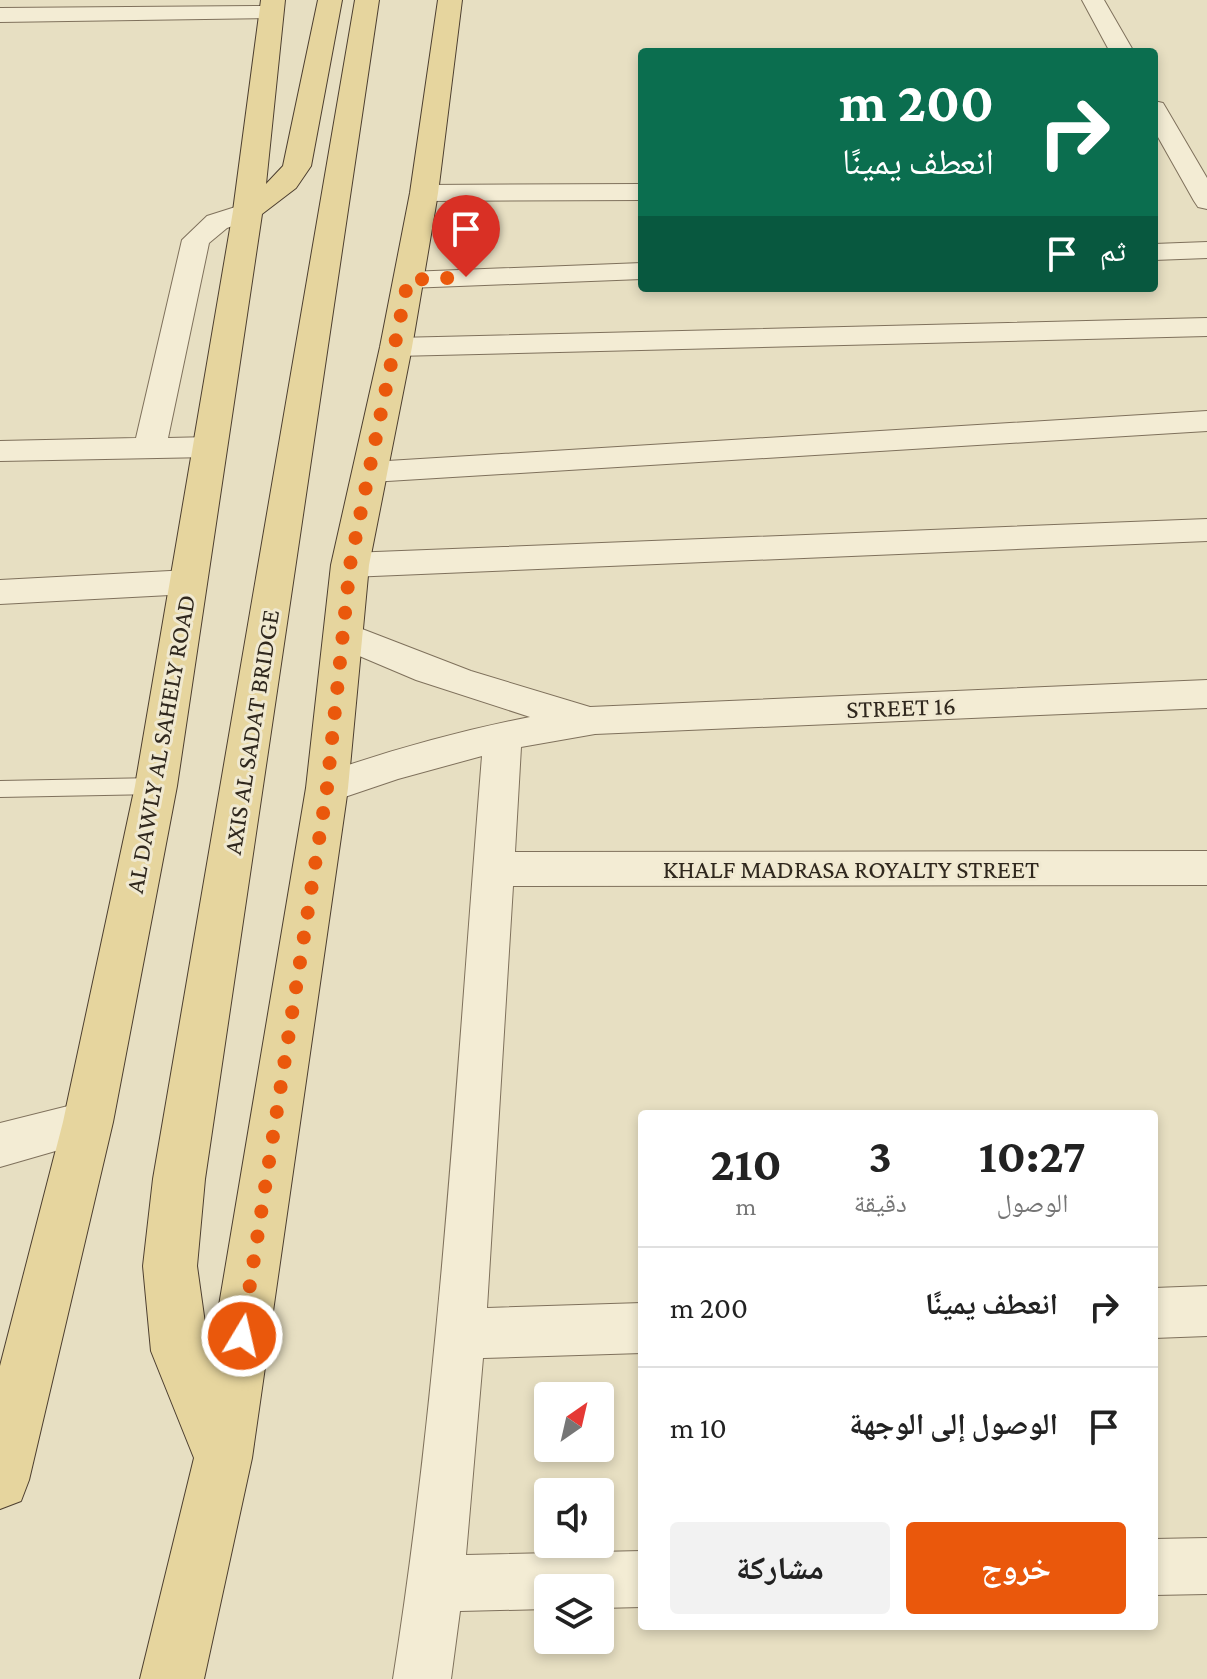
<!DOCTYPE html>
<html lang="ar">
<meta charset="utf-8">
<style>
body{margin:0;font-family:"Crimson Pro","Noto Naskh Arabic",serif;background:#f2f2f2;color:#222;direction:rtl;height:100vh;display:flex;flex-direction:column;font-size:30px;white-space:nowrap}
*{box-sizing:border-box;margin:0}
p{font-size:26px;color:#767676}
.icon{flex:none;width:44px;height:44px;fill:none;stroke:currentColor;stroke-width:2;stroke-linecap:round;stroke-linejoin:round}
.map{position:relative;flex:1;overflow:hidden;direction:ltr}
.details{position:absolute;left:638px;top:1110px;width:520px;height:520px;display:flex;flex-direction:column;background:#fff;border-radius:8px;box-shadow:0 4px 12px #0003;direction:rtl}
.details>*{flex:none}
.hud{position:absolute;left:638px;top:48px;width:520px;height:244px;border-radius:8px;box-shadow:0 4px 12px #0003;direction:rtl;background:#0b6e4f;color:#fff;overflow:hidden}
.needle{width:52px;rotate:34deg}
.fabs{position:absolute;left:534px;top:1382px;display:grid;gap:16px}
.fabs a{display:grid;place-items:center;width:80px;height:80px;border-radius:8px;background:#fff;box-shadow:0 4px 12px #0003;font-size:40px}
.pin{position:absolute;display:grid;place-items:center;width:68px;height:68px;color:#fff;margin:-82px -34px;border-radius:50% 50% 50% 0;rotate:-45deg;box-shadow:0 0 8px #0007}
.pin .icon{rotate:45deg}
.me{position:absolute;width:88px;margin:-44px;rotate:9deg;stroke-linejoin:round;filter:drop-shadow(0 0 6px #0008)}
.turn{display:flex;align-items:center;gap:28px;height:168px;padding:0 32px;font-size:36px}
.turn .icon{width:104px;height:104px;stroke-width:2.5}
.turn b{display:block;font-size:56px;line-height:68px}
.then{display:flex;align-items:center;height:76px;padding:0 32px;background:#0003;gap:16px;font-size:30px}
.eta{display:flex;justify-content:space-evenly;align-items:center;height:136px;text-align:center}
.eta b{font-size:48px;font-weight:700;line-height:56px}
.action{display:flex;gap:16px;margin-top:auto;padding:16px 32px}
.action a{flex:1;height:92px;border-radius:8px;background:#ea580c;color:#fff;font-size:32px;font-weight:700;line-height:92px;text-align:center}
.action a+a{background:#f2f2f2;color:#222}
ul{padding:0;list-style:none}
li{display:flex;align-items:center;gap:24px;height:120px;padding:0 32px;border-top:2px solid #e0e0e0}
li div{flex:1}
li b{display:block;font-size:30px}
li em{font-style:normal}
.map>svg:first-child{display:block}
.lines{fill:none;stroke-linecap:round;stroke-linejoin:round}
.lane-casing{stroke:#7f715c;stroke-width:2}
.street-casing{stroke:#7f715c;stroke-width:2}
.primary-casing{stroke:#4d3f30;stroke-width:2}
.lane{fill:#f3ecd4;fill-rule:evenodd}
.street{fill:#f3ecd4;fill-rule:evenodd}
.primary{fill:#e6d59e;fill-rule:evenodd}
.route{stroke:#ea580c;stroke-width:14;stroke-dasharray:0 25.2}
.labels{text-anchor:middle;stroke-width:6;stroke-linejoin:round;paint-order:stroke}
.street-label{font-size:26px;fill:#30281e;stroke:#f0e9d1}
</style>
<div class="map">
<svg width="1207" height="1679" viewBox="0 0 1207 1679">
<rect width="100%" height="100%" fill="#e7dfc2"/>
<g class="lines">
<!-- lane casing -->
<g class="lane-casing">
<path id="lane" d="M156,778L163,781L166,786L163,791L156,794L0,797V781Z"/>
</g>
<!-- street casing -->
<g class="street-casing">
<path id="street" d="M1082,0H1104L1134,52H1110Z
M270,6L281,13L278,18L0,22V8Z
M1154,101L1163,103L1166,108L1207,178V209L1198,207L1194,201L1154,130Z
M642,184V200L424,201L415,199L411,193L415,187L424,185Z
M248,203L257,205L261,211L257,217L227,228L209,243L168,438L210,437L221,440L226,447L221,454L210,457L0,461V441L136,438L182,240L207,216Z
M1207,242V258L1154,260V244Z
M642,263V279L408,288L398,286L394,280L398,274L408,272Z
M1207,318V336L396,356L386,353L381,347L386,341L396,338Z
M1207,411V431L371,482L360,479L355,472L360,465L371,462Z
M1207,519V541L350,577L338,573L333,565L338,557L350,553Z
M189,570L201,573L206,582L201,591L189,594L0,604V580Z
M344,622L471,671L590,707L1207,680V708L595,734L521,747L515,852L1207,851V885L513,886L487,1308L642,1303V1353L483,1358L466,1555L642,1551V1607L600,1608V1588H548V1609L460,1611L451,1679H393C441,1374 457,1064 482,756L398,779L327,803L313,799L308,788L313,777C384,752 458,731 530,717L416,680L331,644L326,635L331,626Z
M88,1101L104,1107L111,1122L104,1137L0,1167V1123Z
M1207,1286V1336L1154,1338V1288Z
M1207,1538V1594L1154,1595V1539Z"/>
</g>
<!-- primary casing -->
<g class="primary-casing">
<path id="primary" d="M261,0H285L266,184L283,166L318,0H342L311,166L296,188L262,214L177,786L113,1122L29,1480L21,1501L0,1509V1366L63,1122L135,786L233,211Z
M355,0H379L205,1179L197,1266L210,1359L306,788L331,565L380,347L410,193L438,0H462L438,193L412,347L369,565L348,788L252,1458L204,1679H140L194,1458L151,1351L143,1266L153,1179Z"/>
</g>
<!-- lane -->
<use href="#lane" class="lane"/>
<!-- street -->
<use href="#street" class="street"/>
<!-- primary -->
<use href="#primary" class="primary"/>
</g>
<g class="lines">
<!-- route -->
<path class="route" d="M242,1336L327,788L350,565L408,280L466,277"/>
</g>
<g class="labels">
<!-- street labels -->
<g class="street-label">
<text transform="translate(901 707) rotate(-2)" y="9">STREET 16</text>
<text transform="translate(251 732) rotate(-81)" y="9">AXIS AL SADAT BRIDGE</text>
<text transform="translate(160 744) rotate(-80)" y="9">AL DAWLY AL SAHELY ROAD</text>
<text x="851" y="878">KHALF MADRASA ROYALTY STREET</text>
</g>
</g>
</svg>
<div class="fabs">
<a><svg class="needle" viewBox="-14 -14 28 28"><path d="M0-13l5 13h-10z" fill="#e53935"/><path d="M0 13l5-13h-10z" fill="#767676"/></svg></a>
<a><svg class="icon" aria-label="sound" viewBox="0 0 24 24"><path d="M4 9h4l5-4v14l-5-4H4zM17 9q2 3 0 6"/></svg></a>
<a><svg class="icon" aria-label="layers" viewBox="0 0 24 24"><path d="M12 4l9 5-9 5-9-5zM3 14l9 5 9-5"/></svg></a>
</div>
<div class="pin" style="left:466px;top:277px;background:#d93025"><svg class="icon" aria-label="arrive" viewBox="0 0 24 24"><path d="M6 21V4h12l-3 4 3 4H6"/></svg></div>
<svg class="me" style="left:242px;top:1336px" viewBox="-20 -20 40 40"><circle r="17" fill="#ea580c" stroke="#fff" stroke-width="3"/><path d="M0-11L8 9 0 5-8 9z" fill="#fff"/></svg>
<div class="hud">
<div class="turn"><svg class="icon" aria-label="right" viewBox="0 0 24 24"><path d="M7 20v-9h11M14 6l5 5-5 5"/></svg><div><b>200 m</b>انعطف يمينًا</div></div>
<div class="then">ثم<svg class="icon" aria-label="arrive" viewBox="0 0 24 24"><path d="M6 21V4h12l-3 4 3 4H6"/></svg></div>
</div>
<section class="details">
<div class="eta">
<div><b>10:27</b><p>الوصول</p></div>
<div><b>3</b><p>دقيقة</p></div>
<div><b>210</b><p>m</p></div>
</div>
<ul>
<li><svg class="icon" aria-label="right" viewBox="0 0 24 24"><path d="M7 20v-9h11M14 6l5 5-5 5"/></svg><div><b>انعطف يمينًا</b></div><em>200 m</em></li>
<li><svg class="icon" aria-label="arrive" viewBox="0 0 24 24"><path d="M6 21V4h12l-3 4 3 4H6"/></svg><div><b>الوصول إلى الوجهة</b></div><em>10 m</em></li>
</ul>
<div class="action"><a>خروج</a><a>مشاركة</a></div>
</section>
</div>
